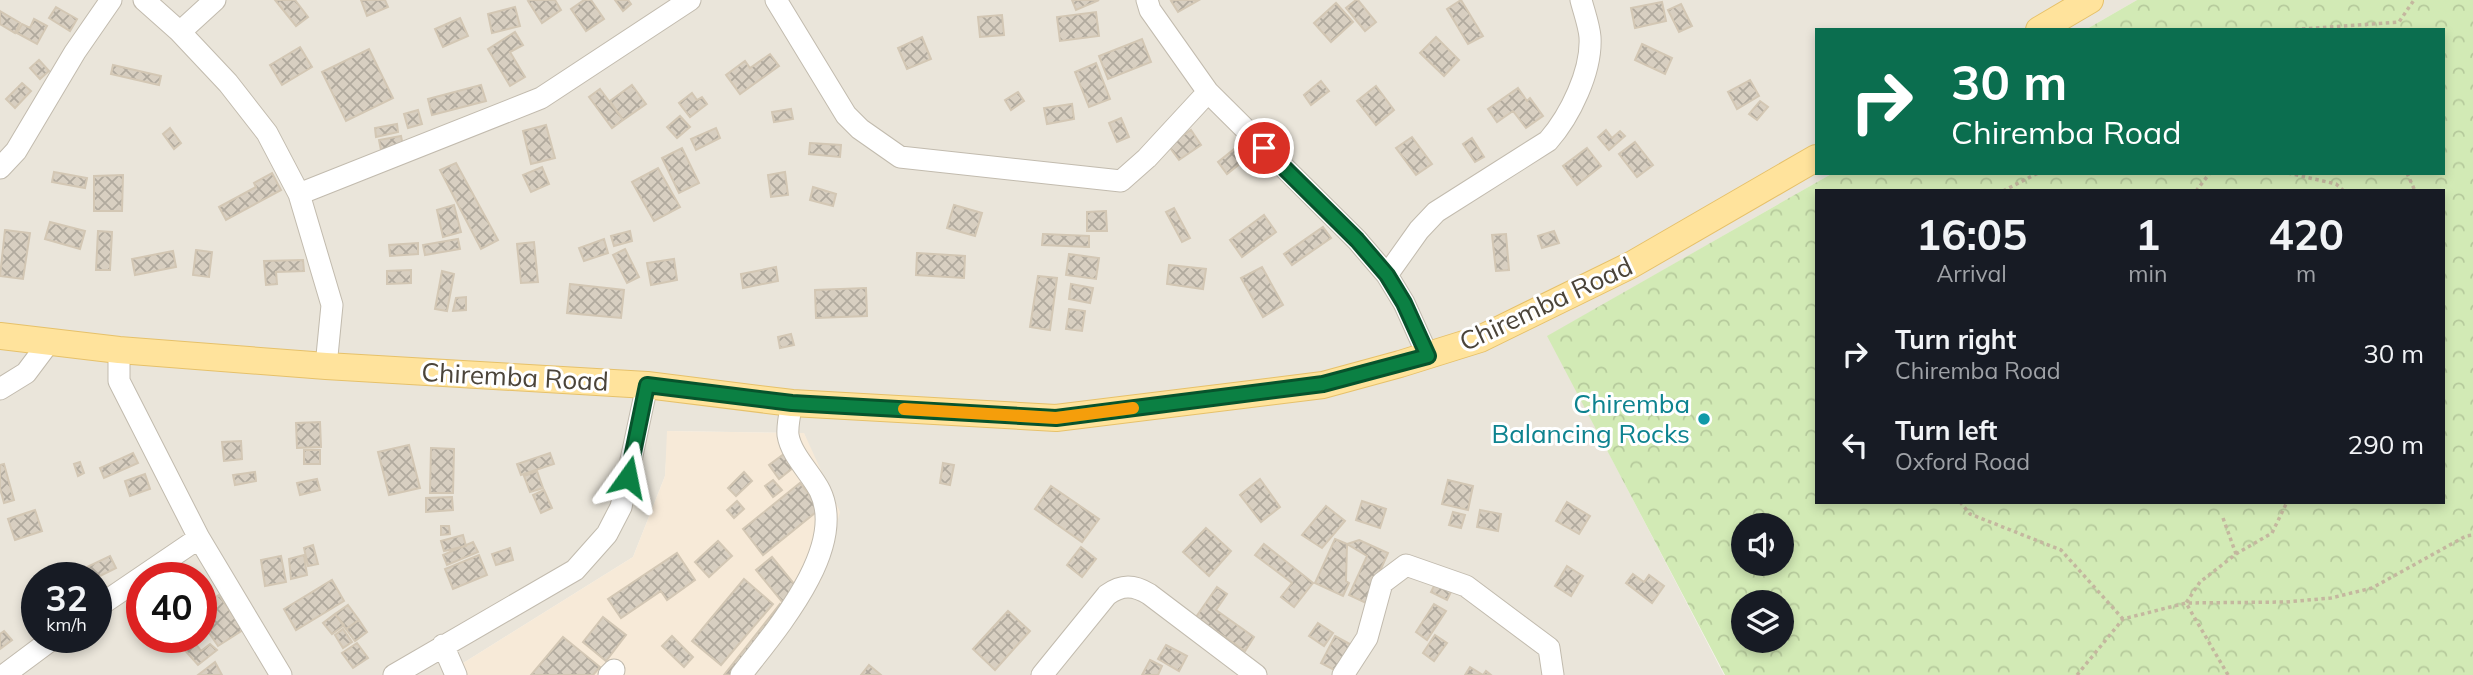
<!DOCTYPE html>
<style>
body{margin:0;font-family:Mulish,sans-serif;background:#242831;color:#f1f3f6;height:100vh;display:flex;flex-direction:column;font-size:26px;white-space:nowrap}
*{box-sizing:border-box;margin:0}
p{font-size:23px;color:#9ea1a6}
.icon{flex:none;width:38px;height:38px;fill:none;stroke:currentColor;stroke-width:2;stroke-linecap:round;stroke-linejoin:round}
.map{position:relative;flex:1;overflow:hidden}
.panel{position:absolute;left:1815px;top:189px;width:630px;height:315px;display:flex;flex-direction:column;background:#171b24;border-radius:0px;box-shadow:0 4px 10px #0003}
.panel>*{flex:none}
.hud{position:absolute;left:1815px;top:28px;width:630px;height:147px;border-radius:0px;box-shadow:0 4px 10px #0003;background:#0b6e4f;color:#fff;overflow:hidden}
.fabs{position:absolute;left:1731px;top:513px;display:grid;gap:14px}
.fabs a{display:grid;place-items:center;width:63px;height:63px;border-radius:50%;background:#171b24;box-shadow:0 4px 10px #0003;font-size:35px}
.speed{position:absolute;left:21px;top:562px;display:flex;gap:14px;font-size:35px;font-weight:700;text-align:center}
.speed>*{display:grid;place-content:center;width:91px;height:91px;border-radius:50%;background:#171b24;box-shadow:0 4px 10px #0003;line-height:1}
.speed small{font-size:18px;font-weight:400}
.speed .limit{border:10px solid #d22;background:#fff;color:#111}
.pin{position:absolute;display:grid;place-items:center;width:60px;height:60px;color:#fff;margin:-30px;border:4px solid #fff;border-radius:50%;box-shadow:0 2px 7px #0007}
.me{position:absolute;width:77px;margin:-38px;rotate:12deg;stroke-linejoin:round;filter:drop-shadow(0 0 5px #0008)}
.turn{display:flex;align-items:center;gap:24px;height:147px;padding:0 21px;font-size:32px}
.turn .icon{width:91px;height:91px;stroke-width:2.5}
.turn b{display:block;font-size:49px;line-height:60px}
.eta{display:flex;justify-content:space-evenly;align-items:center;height:119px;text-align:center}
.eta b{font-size:42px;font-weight:700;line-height:49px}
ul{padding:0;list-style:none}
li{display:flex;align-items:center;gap:21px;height:91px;padding:0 21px}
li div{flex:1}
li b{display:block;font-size:26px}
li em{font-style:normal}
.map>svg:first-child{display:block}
.residential{fill:#eae5da;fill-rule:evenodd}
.commercial{fill:#f7ead8}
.park{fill:url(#park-crowns);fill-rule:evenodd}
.building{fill:url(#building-cross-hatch);stroke:#d3c7b4;stroke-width:2}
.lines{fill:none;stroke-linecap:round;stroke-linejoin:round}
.minor-casing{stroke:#c2bbae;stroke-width:23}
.major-casing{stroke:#e6c16a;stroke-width:28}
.path{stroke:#c4b79f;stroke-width:3.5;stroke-dasharray:3.5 3.5;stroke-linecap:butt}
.minor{stroke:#fff;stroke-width:21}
.major{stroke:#ffe39c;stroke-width:26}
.route-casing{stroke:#07532c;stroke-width:18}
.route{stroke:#0b8043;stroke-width:12}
.slow{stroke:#f59e0b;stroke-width:12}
.culture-dot{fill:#0f9aa8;stroke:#fff;stroke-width:2.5}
.labels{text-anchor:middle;stroke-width:6;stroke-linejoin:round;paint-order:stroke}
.street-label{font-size:26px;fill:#4b4439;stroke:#fff}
.culture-label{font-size:26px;fill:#0d838f;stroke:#fff;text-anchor:end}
</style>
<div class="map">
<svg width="2473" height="675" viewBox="0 0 2473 675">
<defs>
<pattern id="park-crowns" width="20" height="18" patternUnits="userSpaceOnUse" patternTransform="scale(1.75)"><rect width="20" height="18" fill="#d2eab5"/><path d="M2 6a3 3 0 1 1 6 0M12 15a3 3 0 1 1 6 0" fill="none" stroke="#b6ca9c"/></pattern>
<pattern id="building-cross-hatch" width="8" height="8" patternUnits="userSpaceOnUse" patternTransform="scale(1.75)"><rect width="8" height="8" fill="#d8cfc1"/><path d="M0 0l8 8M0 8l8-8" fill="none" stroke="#b1aa9e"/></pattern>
</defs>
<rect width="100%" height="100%" fill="#f6f3ec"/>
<!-- residential -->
<path class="residential" d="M0,0H2137L2085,30H1816V173H1833L1548,336L1724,675H749L809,447L804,433L668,431L665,476L633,557L444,675H0ZM37,578H96V637H37ZM142,578H201V637H142Z"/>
<!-- commercial -->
<path class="commercial" d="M667,431L804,433L840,512L821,581L749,675H444L633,557L665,476Z"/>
<!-- park -->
<path class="park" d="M2137,0H2473V675H1725L1547,336L1833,173H2443V30H2085ZM1816,191H2443V502H1816ZM1743,525H1782V564H1743ZM1743,602H1782V640H1743Z"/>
<!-- building -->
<path class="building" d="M275,0H295L308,17L296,26Z
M361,0H385L388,7L367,16Z
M530,0H555L561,10L542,23L528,1Z
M584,0H591L604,19L586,31L571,9Z
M615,0H628L631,4L623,11Z
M1072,0H1099L1076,10Z
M1173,0H1199L1178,12L1171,1Z
M1356,0H1358L1376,22L1365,31L1346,8Z
M1461,0L1483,36L1468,44L1447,9Z
M1662,2L1666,21L1635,28L1631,8Z
M1336,3L1353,22L1331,42L1314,23Z
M1681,4L1692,26L1679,32L1668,10Z
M56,7L77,19L70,31L49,18Z
M515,7L520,26L492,33L488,14Z
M0,11L20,23L15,33L0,24Z
M1096,12L1099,36L1060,41L1057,17Z
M1002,15L1004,35L980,37L978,17Z
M460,18L468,36L443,47L435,29Z
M34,19L47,26L37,44L17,33L22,24L30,28Z
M515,32L523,45L510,52L525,77L510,86L488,49Z
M922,37L931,59L907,69L898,48Z
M1436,37L1459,60L1444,76L1420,53Z
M1142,39L1151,62L1108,79L1099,56Z
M1642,44L1672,58L1665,74L1635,60Z
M300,47L312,67L282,85L270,65Z
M369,49L393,98L346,121L322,72Z
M770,54L779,66L740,94L726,75L745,61L750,68Z
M39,60L49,71L40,79L30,68Z
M1096,63L1110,99L1089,107L1075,72Z
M113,65L161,76L159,85L111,74Z
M1750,80L1759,96L1737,109L1728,92Z
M1321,81L1329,91L1311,105L1304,95Z
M22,83L31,91L15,108L6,99Z
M481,85L486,101L432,115L428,99Z
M632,85L646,104L623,120L610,101Z
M1376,86L1394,110L1376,125L1357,101Z
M1518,88L1527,101L1530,98L1543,116L1526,128L1513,111L1497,122L1488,109Z
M600,89L623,120L612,128L589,97Z
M1018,92L1024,101L1011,110L1005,100Z
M692,93L697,100L702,97L707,104L690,117L679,103Z
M1760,101L1768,107L1757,120L1749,114Z
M1072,104L1074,119L1047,124L1044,108Z
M791,109L793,119L774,122L772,112Z
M418,110L422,124L408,128L404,114Z
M680,116L690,127L677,138L667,127Z
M1121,118L1129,137L1117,142L1109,123Z
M397,124L398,132L376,137L375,128Z
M546,125L555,158L531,164L523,131Z
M170,128L181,143L174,149L163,134Z
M716,128L720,138L696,150L691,139Z
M1191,130L1201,145L1179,160L1168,145Z
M1606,130L1612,138L1620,131L1625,136L1609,150L1598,137Z
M401,136L404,151L382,155L379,140Z
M1412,137L1432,164L1416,175L1396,148Z
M1472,138L1484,157L1475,162L1463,144Z
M1635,142L1653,165L1637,177L1619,154Z
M810,143L841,145L840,157L809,154Z
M1238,146L1247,158L1227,174L1218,162Z
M682,148L699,183L679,193L662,158Z
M1587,148L1601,166L1577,185L1563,166Z
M456,163L498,240L481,249L440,170Z
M542,167L549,184L531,192L523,175Z
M658,168L680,207L654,221L632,182Z
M54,172L87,178L85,188L52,182Z
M785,172L788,195L771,197L768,175Z
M272,173L281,190L226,220L219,207L256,187L254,183Z
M123,175L122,211H94V176Z
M813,187L836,194L833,206L810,200Z
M454,205L461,232L443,237L437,210Z
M954,205L982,213L975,236L947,228Z
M1174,208L1190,238L1182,242L1166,212Z
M1106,211L1107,231H1087V212Z
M1264,215L1276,232L1242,257L1230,240Z
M50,222L85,231L80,249L45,239Z
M1323,227L1331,238L1292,265L1284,254Z
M5,230L30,233L23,279L0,276Z
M98,231L112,232L110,270H96Z
M630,231L632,241L614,246L611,236Z
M1554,231L1559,243L1542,248L1538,236Z
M1043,234L1089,236V247L1042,245Z
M1506,234L1509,270L1496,271L1492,235Z
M458,239L460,249L425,255L423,245Z
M604,239L608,253L584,261L579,248Z
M534,242L538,282L521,283L517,244Z
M418,243V254L390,256L389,245Z
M625,249L639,277L627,283L613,255Z
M196,250L212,252L209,277L193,275Z
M173,251L176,267L135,275L132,259Z
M917,253L965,256L964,278L916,275Z
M1069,254L1099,258L1096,279L1066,275Z
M674,259L677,280L651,285L647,263Z
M303,260L304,271L276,272L277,284L266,285L264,261Z
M1169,265L1206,269L1203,289L1167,284Z
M776,267L778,281L743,288L741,274Z
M1262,267L1283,305L1263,317L1241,278Z
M411,270V283L387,284V271Z
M442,271L454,274L447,311L435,309Z
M1038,276L1057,278L1050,330L1030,327Z
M570,284L624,290L621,318L567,313Z
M1071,284L1093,288L1090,303L1069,299Z
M866,288L867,316L816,318L815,290Z
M466,297V310L453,311L456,298Z
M1069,309L1085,311L1082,331L1066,329Z
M791,334L794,345L780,348L778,337Z
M320,422L321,447L297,448L296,423Z
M241,441L242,459L224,461L222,442Z
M409,445L420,488L389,495L378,452Z
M431,448L454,449L453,493H430Z
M304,450H320V464H304Z
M133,453L138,463L104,478L100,468Z
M550,453L554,464L521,475L517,464Z
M784,454L794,467L779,479L769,465Z
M80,462L84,473L78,476L74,464Z
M943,463L954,465L950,485L940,483Z
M4,464L14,500L4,503L0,488V465Z
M537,471L543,488L530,492L524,476Z
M255,472L256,481L235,485L233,475Z
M744,472L752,481L736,496L728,488Z
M145,474L150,489L130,496L125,481Z
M317,479L320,490L300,495L297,483Z
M1260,479L1280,507L1261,522L1240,495Z
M773,480L782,490L773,497L765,486Z
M1448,480L1473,486L1468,510L1442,504Z
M800,483L821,508L763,555L743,529Z
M1051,486L1099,519L1082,542L1035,509Z
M544,490L552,508L541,513L533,495Z
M452,497L453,510L426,512V498Z
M737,501L744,509L734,518L727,510Z
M1362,501L1386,509L1380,528L1356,520Z
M1567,502L1590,516L1579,534L1556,521Z
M1326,506L1345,521L1322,548L1302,535Z
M35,510L42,531L15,540L8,519Z
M1480,510L1501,514L1498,531L1477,527Z
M1453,512L1465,515L1461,528L1449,525Z
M441,526H449L450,534L441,535Z
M1206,528L1231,551L1209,576L1183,552Z
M463,535L466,546L444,551L441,541Z
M1335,539L1347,544L1346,581L1349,583L1343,596L1315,583Z
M1359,540L1388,553L1366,603L1349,595L1367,556L1347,544Z
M718,541L732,556L709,577L695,562Z
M473,542L478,552L447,565L443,555Z
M1264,544L1313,583L1294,607L1281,597L1292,583L1255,555Z
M313,545L318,564L308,566L304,548Z
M1081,547L1096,559L1082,577L1067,565Z
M510,548L513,560L496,565L492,554Z
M677,553L695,580L667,600L661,591L621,618L608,599Z
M304,555L307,575L291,579L289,559Z
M479,555L487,575L453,589L445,569Z
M110,556L116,568L96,578H90L85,568Z
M281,556L286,582L265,586L261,560Z
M772,557L800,591L784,604L756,570Z
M1567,566L1583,576L1571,596L1555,586Z
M1633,574L1644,582L1649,575L1664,586L1652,603L1626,583Z
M744,579L773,604L721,665L692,641Z
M332,580L344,601L296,630L284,609Z
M1437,580L1453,588L1447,600L1431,592Z
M1217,587L1227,594L1216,610L1254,637L1245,651L1196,617Z
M219,595L243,630L218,646L201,621V607Z
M780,604L788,610L737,675H724Z
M1434,604L1446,611L1427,640L1416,632Z
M348,605L359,620L346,629L335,614Z
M1008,611L1030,631L995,670L973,649Z
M335,614L344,625L332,634L323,623Z
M603,617L626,635L606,661L583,642Z
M359,620L367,632L355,641L346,629Z
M1318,623L1333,633L1324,646L1309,636Z
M343,629L352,642L343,648L335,635Z
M4,631L12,640L0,649V634Z
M1435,635L1447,643L1434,661L1423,653Z
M672,636L693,657L684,667L662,646Z
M1335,636L1357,648L1342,674L1321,663Z
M173,637H191L201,651L210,644L217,650L198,665Z
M563,637L600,667L593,675H531Z
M357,643L368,658L353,668L342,653Z
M1166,645L1187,656L1179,671L1158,659Z
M1150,660L1162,666L1158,675H1142Z
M215,662L222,675H198Z
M869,665L881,675H861Z
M1470,667L1483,675L1486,671L1491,675H1465Z"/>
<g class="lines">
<!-- minor casing -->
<g class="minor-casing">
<path id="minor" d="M144,0L180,32L228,83L267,133L299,194L332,305L326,366
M776,0L846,115L860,129L900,157L1121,181L1147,158L1208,92
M1147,0L1150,10L1208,92L1357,240L1387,275L1404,303L1428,356
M180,32L215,0
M0,168L16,151L75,52L111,0
M299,194L541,98L690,0
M1387,275L1419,230L1436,212L1548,141C1570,116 1592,71 1590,37C1589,25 1584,12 1581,0
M119,350V381L199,538L281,675
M0,389L26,373L50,341
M96,608L199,538
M443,645L456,675
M4,675L55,637
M394,675L575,570L607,534L621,507L647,385
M609,675L614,670
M741,675C774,632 848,549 820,491C811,473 791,455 788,435C787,425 790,413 792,403
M1042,675L1107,595C1122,584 1134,585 1149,594L1256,675
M1343,675L1367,638L1382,583L1406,565L1466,586L1549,648L1553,675"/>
</g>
<!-- major casing -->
<g class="major-casing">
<path id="major" d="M2039,30L2090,0
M0,336L119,350L326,366L647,385L792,403L1056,418L1323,385L1400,364L1480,339L1631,265L1816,158"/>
</g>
<!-- path -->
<path class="path" d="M2288,30L2399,22L2414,0
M2288,173L2336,184L2344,191
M2407,173L2415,191
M2003,191L2038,173
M2196,191L2210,173
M1960,502L1970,514L2061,550L2123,619
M2223,518L2236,554
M2077,675L2123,619L2186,603L2286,602L2331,598L2372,588L2466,536L2473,535
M2228,675L2186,603L2200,582L2236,554L2272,533L2287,502"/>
<!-- minor -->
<use href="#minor" class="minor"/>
<!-- major -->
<use href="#major" class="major"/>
</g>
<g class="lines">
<!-- route casing -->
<g class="route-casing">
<path id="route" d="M628,477L647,385L792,403L1056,418L1323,384L1428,356L1404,303L1387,275L1357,240L1264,148"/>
</g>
<!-- route -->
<use href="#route" class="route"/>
<!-- slow -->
<path class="slow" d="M904,409L1056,418L1133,408"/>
</g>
<!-- markers -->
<circle class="culture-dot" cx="1704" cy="419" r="7"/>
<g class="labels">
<!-- street labels -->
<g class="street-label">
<text transform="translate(1546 304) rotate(-25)" y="9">Chiremba Road</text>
<text transform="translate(515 377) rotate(3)" y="9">Chiremba Road</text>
</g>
<!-- culture labels -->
<g class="culture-label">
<text x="1690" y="413">Chiremba<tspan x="1690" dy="30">Balancing Rocks</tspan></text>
</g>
</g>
</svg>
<div class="fabs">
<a><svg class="icon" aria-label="sound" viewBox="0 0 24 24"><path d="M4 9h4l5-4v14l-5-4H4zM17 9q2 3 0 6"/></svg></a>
<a><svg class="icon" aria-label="layers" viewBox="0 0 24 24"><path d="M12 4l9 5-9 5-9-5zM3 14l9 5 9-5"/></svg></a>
</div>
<div class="speed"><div>32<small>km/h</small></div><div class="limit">40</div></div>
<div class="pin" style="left:1264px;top:148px;background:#d93025"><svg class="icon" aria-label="arrive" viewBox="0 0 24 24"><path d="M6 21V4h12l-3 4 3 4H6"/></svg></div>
<svg class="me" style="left:628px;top:477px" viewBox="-20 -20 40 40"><path d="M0-17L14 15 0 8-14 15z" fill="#0b8043" stroke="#fff" stroke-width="4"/></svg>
<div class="hud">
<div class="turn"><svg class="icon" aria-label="right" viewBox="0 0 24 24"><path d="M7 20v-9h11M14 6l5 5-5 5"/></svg><div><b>30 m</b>Chiremba Road</div></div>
</div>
<section class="panel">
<div class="eta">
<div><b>16:05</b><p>Arrival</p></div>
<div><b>1</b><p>min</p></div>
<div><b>420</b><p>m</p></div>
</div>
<ul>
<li><svg class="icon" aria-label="right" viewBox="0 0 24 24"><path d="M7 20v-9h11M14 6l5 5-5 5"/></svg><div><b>Turn right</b><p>Chiremba Road</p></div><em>30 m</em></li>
<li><svg class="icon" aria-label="left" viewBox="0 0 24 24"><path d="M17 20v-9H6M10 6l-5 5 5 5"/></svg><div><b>Turn left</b><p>Oxford Road</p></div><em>290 m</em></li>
</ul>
</section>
</div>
